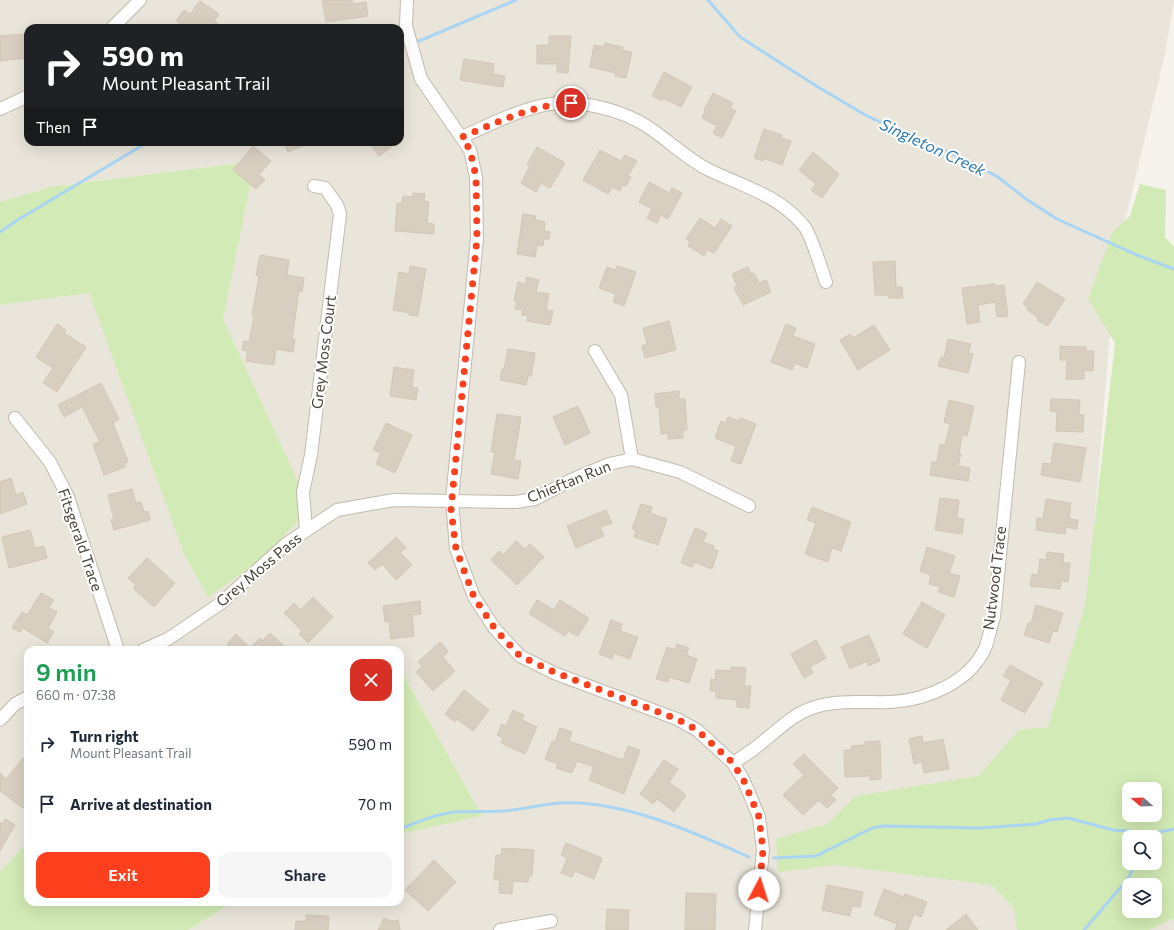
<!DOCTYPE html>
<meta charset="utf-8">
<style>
body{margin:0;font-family:Commissioner,sans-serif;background:#f6f6f7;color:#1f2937;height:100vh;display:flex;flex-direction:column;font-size:15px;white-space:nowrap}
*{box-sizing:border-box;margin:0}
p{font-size:13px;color:#747a83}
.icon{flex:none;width:22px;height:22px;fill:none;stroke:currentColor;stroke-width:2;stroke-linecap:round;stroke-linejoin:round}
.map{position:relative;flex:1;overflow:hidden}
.sheet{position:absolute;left:24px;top:646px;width:380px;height:260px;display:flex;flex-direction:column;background:#fff;border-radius:12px;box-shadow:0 4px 16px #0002}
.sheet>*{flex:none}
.banner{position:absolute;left:24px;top:24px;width:380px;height:122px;border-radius:12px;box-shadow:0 4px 16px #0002;background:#202124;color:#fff;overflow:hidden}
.needle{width:26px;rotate:289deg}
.buttons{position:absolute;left:1122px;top:782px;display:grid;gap:8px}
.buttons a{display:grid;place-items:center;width:40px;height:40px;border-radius:8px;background:#fff;box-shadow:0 4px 16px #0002;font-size:20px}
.pin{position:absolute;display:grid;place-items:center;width:34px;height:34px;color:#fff;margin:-17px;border:2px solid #fff;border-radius:50%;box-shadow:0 1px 4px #0007}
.me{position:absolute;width:44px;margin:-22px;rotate:5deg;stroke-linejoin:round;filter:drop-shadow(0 0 3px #0008)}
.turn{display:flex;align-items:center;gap:14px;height:84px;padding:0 12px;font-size:18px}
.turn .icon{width:52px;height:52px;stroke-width:2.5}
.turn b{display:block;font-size:28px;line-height:34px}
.then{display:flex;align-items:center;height:38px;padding:0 12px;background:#0003;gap:8px;font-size:15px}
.round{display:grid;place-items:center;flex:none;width:42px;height:42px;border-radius:12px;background:#f6f6f7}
.head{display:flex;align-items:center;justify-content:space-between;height:68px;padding:0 12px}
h1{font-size:24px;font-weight:600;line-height:30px;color:#1e9e55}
.button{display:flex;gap:8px;margin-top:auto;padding:8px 12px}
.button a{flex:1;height:46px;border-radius:12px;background:#fc3f1d;color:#fff;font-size:16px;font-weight:600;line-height:46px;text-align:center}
.button a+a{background:#f6f6f7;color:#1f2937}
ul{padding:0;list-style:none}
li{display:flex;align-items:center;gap:12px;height:60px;padding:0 12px}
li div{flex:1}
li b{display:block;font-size:15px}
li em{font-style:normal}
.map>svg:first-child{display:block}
.residential{fill:#eae5da;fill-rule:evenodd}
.green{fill:#d2eab5;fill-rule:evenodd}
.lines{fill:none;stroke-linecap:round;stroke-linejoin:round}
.stream{stroke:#a9d4f2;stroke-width:3}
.building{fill:#d8cfc1;stroke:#d3c7b4}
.minor-casing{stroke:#c2bbae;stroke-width:14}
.minor{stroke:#fff;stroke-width:12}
.route{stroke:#fc3f1d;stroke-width:7;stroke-dasharray:0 12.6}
.labels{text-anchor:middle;stroke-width:4;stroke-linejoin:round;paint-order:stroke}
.street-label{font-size:15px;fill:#4b4439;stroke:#fff}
.water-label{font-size:16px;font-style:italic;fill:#2e7ab2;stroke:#fff}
</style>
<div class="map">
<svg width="1174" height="930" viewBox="0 0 1174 930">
<rect width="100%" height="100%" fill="#f6f3ec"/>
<!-- residential -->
<path class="residential" d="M0,0H1174L1165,54L1116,259L1061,930H189L232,902H400V834L482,816L400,669V650H28V842L0,871V305L89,293L184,554L307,503L223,319L255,161L50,187L0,202ZM28,28H400V142H28Z
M1174,918V930H1149Z"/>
<!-- green -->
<path class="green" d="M255,161L223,319L310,508L261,560L208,597L184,554L89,293L0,305V202L50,187Z
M1140,184L1166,190L1165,237L1174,247V918L1149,930H1017L1014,908L991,885L835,865L778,872L776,839L827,824L856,796L978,776L1019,730L1048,727L1085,606L1115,343L1088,299L1112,233L1130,216ZM1129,789H1155V815H1129ZM1129,837H1155V863H1129ZM1129,885H1155V911H1129Z
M400,669L482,816L400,834Z
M28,842V902H232L189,930H0V871Z"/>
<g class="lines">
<!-- stream -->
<path class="stream" d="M708,0L740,37L818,87L867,116L970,162L998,177L1026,199L1057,219L1137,255L1174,269
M419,41L516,0
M0,232L16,221L148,142
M400,829C417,822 436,814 455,812C471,811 487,812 504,811C523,810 541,804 561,803C623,800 693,832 749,857
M774,858L816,856L872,828L883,826L980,828L1036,824L1049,820L1068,818L1113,830L1130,831L1145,835L1174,829
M1084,930L1127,880L1136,863"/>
</g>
<!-- building -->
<path class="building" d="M322,0H352L353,4L366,2L368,16L326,22Z
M200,1L219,14L214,21L223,28H187L176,21L184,10L190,14Z
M25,34L28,58L0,61V36Z
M549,36H571L568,73L557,72V64H537V45H549Z
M605,43L623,47L622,50L632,52L626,78L615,76L616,73L590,67L594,45L604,47Z
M464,59L494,64L493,74L505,76L503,87L460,80Z
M664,72L692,87L681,107L663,98L662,101L652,96Z
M713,93L733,103L730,108L736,111L722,138L713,133L717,126L702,118L705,111L704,110Z
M764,129L782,135L781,138L791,141L782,165L763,158V161L754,158Z
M284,142H312L288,152Z
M368,142H398L379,156Z
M253,146L271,161L259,175L265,180L256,189L233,170Z
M537,147L565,163L550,188L541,183L536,192L521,183L530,166L527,164Z
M600,150L621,161L625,155L637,161L628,176L631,177L626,186L623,185L620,191L612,187L608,194L583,180Z
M813,152L839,174L822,198L811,190L816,184L799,170Z
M649,182L669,193L672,188L682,193L668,219L661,215L657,223L647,218L652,209L639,202Z
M413,193L425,194L424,201L429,202L427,223L434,224V234L395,231L397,203H402L403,196L413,197Z
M523,214L536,216L535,220L545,222L544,231L550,232L549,239H544L543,246L537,245L535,257L517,254Z
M700,218L715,228L721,219L732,226L714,253L708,250L704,256L688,246L690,242L686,239Z
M260,255L289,260L287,275L304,278L302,292L299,291L292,339L295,340L293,352L276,349L274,365L246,361L248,351L242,350L244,341L249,342L251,332L254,315H252L259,276L256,275Z
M895,261L896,287H902L903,298H889L888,295H875L873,262Z
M410,266L426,269L418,316L409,315L410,313L393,310L399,272L409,274Z
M617,266L636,272L624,306L613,302L616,294L599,288L607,267L615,270Z
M748,267L751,274L754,273L759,283L766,280L771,292L743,305L734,288L737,286L732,274Z
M526,277L539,280L536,292L549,294L546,310L553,311L550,325L527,321L528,316L522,315L523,310L515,309L517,302L514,301L518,282L526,284Z
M1037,282L1065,299L1048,326L1037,320L1038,317L1027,310L1028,308L1023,304Z
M995,284V286L1004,285L1008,316L997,317L995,302L978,305L980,322L967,324L962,288Z
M669,321L676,350L645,358L642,346L647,344L643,328Z
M57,324L66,330L64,333L86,347L57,392L43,383L53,368L36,357Z
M786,324L796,328L793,336L815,344L807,368L795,363L792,370L771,362Z
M874,325L890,350L858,370L840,340L850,334L853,338Z
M948,339L971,344L968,353L973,354L968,373L938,366L941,357L944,358Z
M1060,346L1086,347V351H1094L1093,371L1084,370V379H1066L1067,360H1060Z
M508,349L535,353L531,376H528L526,385L500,380L502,369H504Z
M394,367L414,370L412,388H418L416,400L390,396Z
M101,383L119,419L113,423L128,462L124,464L125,467L104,475L93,444L100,442L82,407L64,417L58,405Z
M679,391V399H685L687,430H683V438L668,439V433L661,434L659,407H656L655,394Z
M1051,399L1080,400L1079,415H1084L1083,432L1056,431L1057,412L1050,411Z
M949,400L974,406L967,436L962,435L959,453H961L958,466L970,468L968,481L930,475L932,462H937L940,444L945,445L950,424L944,422Z
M578,406L590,433L565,445L553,417Z
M497,414L521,417L514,460L521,461L518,479L491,474L495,452H491Z
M728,417L739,421L740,418L756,424L741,464L731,461L736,446L715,438L721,421L726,423Z
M386,423L412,435L395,473L376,464L381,453L373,450Z
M1054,443L1086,448L1080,482L1041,475L1043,463L1051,464Z
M11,478L16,495L23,492L27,504L0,514V482Z
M132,489L136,503L141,502L144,512L148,511L150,520L114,530L111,520L114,519L108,495Z
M940,498L959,500L957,518L964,519L962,534L935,530Z
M1046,499L1071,503L1069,519L1078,520L1077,529L1066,527L1065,534L1036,530L1037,518L1043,519Z
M641,504L652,507L650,513L667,519L658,545L634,537L636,530L632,529Z
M812,507L851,522L841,551L832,548L828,562L805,554L816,523L807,520Z
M606,510L612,523L600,527L604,536L576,548L567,526Z
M695,528L707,533L703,542L714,546L713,549L718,551L712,569L694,562L692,567L681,563Z
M30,530L35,548L44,546L47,558L9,568L2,537Z
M396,537L406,548L400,552L412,565L396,580L382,564L375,570L368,563Z
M516,541L525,549L530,544L544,557L517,585L491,560L499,551L503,555Z
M927,547L955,556L949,573L960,576L954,597L938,592L940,587L929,584L931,575L920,571Z
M1047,552L1064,554L1063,563H1070L1068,582L1061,581L1060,589L1030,586L1032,574L1038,575L1040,559L1046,560Z
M147,558L175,583L154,607L133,588L136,585L128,578Z
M41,593L54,600L49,608L57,612L48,628L54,632L47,643L23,628L20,632L12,628L22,612L27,615Z
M313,597L333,617L308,643L299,634L302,631L284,613L294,603L301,610Z
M537,600L554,610L560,600L589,618L578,636L568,631L565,636L529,614Z
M420,601L421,614L412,615L414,636L391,639L389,621L385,622L383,606Z
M922,602L945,615L927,648L903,634Z
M1036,605L1063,613L1057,632L1053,631L1049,643L1024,635L1028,623H1031Z
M611,620L622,624L620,631L638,637L630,659L614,653L612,659L599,654Z
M270,633L288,650H234L227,644L236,634L250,648L260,638L262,641Z
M869,635L880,661L868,666L867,661L850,669L841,647Z
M816,640L826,658L810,667L813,673L804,678L791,654Z
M440,642L448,651L443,657L455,671L433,691L416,672L422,666L418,662Z
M677,644L689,648L686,655L697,659L689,683L669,677L668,682L656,679L667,647L675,650Z
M1010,665L1043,683L1025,713L1001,700L1011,680L1003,676Z
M731,667L746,668L744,686H751L749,708L737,707V700L716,698V691H710L711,679L715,680L716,670L731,671Z
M464,690L489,710L473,731L457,719L455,722L445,714Z
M513,710L524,715L522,720L537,727L525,754L501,743L503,738L497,735L502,724L506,726Z
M560,728L572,732L569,741L623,760L628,746L640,750L624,794L589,780L594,767L577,761L572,773L556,768L558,764L545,759L552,741L555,742Z
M922,736L923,743L943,739L949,769L924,773L922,762L914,764L909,739Z
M880,741L881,779L870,780V776L845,777L844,750H851V746L865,745V742Z
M804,754L838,788L831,795L836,800L827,808L819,800L803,815L783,795L804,775L793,764Z
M23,758L28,763V802L23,808L0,791V773L6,779Z
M664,760L678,769L669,782L686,795L674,812L657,799L653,804L640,794Z
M5,819L15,825L0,851V822L3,824Z
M566,843L602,858L594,879L575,871L572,877L561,873L567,858L561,855Z
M502,848L534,850L532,876H529L528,882L513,881L512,894L499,893L500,880H494L496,855H501Z
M434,860L456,882L428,911L405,890Z
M827,885L863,892L860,907L852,906L850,916L822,910Z
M884,889L904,897L905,894L927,902L921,917L914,914L908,930H895L897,924L874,915Z
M686,893L716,894L715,930H685Z
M607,909L629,910L628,930H606Z
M966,914L978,930H946Z
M306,915L329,916L328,930H295L296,921H306Z
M384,918L392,921L398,920L400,930H378Z"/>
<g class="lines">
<!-- minor casing -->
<g class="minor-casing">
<path id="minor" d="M407,0L406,26L421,79L470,150L476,177L477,238L452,500L456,549L474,597L495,629L520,656L554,673L677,719L697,730L733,763L744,781L759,817L763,850L755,930
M112,28L140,0
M0,109L28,96
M462,137C496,122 534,101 572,103C600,105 631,114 654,131C672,144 689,160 709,170C744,187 777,194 804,226C811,234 822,271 826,282
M595,351L621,395L632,459
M15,418L50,462L68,497L118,650
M306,531L303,492L311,455L340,214L337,205L325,188L314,186
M143,650L168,639L221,603L286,544L337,510L394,500L516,502L535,499L571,480L609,464L632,459L680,472L749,506
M0,720L15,704L28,697
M733,763C744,756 755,749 765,740C780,728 794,714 812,708C838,699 865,703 891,702C927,700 971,682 986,646C989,637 991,626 994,617L1019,362
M500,930L551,921"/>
</g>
<!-- minor -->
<use href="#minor" class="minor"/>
</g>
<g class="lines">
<!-- route -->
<path class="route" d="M571,103C532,105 498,122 462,137L470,150L476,177L477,238L451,509L456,549L474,597L495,629L520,656L554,672L677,719L697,730L733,763L744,781L759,817L763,850L759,890"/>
</g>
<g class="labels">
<!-- street labels -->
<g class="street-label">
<text transform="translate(324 352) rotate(-83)" y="5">Grey Moss Court</text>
<text transform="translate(569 482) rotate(-22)" y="5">Chieftan Run</text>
<text transform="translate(80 540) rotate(71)" y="5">Fitsgerald Trace</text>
<text transform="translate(259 570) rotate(-40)" y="5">Grey Moss Pass</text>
<text transform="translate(995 578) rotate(-83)" y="5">Nutwood Trace</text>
</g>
<!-- water labels -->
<g class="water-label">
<text transform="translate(933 147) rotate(25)" y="6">Singleton Creek</text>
</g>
</g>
</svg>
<div class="buttons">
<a><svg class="needle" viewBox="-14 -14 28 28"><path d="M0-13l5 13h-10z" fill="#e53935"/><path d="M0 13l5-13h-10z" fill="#747a83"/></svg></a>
<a><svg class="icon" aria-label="search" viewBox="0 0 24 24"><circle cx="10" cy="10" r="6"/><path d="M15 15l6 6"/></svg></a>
<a><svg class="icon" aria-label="layers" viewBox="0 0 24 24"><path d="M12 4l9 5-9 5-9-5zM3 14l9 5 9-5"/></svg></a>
</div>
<div class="pin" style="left:571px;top:103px;background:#d93025"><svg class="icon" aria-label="arrive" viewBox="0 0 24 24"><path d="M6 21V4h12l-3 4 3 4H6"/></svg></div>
<svg class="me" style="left:759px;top:890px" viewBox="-20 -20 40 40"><circle r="19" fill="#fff"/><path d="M0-13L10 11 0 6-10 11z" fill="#fc3f1d"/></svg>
<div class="banner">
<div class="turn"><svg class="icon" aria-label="right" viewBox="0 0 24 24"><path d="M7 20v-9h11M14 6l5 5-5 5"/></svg><div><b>590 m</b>Mount Pleasant Trail</div></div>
<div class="then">Then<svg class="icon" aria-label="arrive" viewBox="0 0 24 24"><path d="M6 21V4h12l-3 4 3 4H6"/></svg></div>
</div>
<section class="sheet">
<div class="head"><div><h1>9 min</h1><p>660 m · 07:38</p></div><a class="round" style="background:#d93025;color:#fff"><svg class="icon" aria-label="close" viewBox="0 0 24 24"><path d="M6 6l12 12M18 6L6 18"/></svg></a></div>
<ul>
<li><svg class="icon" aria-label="right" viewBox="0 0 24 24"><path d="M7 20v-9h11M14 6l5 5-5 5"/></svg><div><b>Turn right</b><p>Mount Pleasant Trail</p></div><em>590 m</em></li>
<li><svg class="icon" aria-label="arrive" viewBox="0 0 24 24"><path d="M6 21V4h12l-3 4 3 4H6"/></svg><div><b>Arrive at destination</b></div><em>70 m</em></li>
</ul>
<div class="button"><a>Exit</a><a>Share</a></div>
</section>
</div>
